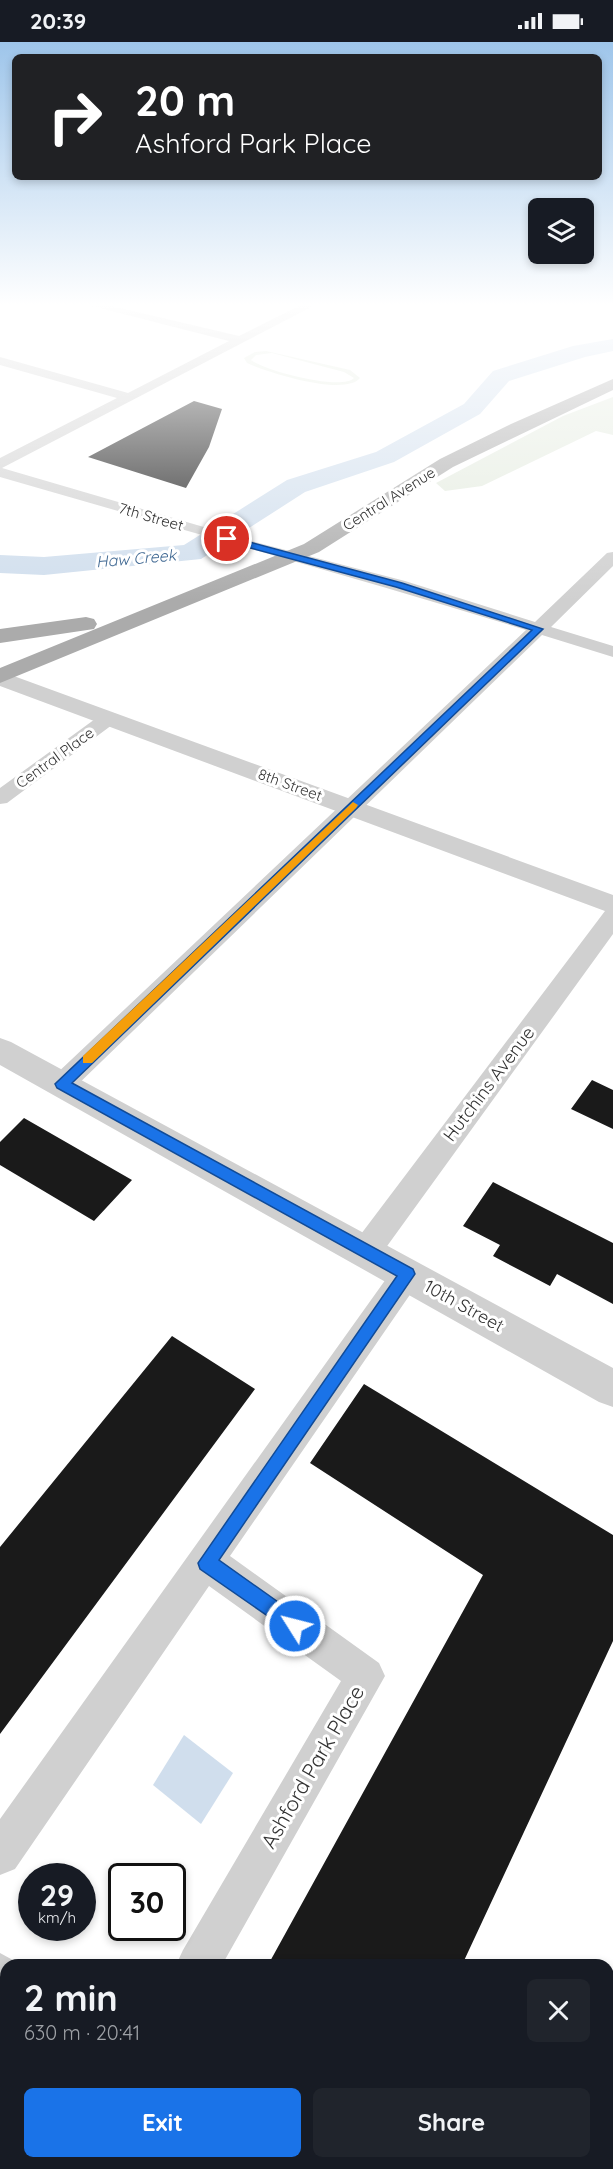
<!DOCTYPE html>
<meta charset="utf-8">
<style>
body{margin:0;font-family:Quicksand,sans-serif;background:#20242c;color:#f1f3f6;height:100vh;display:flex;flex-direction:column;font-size:22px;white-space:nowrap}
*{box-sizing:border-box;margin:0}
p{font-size:20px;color:#9ea1a6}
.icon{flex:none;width:33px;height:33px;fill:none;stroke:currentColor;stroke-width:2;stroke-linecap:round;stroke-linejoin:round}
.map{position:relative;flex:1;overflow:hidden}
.details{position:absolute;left:0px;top:1917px;width:614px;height:210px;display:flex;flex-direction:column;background:#171b24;border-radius:18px 18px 0 0;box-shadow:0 3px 9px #0003}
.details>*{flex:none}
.banner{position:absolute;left:12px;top:12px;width:590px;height:126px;border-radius:9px;box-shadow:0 3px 9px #0003;background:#202124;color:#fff;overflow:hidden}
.fabs{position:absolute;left:528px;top:156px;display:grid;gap:12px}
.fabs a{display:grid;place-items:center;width:66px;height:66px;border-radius:9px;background:#171b24;box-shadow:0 3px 9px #0003;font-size:30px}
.speed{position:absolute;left:18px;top:1821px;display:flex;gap:12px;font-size:30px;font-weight:700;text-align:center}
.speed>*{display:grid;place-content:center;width:78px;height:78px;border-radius:50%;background:#171b24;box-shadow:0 3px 9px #0003;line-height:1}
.speed small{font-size:15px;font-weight:400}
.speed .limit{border:3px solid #111;border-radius:9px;background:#fff;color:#111}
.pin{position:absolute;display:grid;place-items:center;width:51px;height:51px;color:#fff;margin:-26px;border:3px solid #fff;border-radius:50%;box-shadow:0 2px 6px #0007}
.me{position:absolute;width:66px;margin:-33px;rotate:306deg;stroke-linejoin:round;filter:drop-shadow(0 0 4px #0008)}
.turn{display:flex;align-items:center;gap:21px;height:126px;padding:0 24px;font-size:27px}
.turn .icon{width:78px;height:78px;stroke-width:2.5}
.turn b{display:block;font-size:42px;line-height:51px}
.round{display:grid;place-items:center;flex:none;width:63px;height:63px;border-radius:9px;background:#20242c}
.overview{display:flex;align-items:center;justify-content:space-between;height:102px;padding:0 24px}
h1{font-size:36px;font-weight:700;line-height:45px}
.button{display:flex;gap:12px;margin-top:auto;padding:12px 24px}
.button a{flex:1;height:69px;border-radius:9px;background:#1a73e8;color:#fff;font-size:24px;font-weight:700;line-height:69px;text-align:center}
.button a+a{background:#20242c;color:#f1f3f6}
.status{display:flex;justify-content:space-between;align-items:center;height:42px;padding:0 30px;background:#171b24;direction:ltr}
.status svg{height:16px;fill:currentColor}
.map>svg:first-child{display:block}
.green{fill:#e4ebdf;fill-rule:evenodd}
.water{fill:#d0deed}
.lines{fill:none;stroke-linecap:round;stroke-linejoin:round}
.river{fill:#d0deed;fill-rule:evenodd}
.building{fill:#1a1a1a}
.minor{fill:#d0d0d0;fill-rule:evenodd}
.tertiary{fill:#d0d0d0;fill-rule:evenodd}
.primary{fill:#ababab;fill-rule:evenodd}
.route{fill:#1a73e8;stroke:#114b97;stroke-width:1.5}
.slow{fill:#f59e0b}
.labels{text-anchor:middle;stroke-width:6;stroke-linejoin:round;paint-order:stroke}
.far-street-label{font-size:15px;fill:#333;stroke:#fff}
.far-water-label{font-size:16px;font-style:italic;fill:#426a94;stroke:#fff}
.street-label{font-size:18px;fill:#333;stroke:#fff}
.near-street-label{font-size:21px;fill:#333;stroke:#fff}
</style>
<div class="status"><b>20:39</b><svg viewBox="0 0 49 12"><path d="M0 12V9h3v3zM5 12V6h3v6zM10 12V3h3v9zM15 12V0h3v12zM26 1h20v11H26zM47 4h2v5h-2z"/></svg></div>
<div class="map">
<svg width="613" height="2127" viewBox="0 0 613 2127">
<rect width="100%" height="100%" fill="#fff"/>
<!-- green -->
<path class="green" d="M266,309L350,328L360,336C344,355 267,330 247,321L244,316L255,310ZM272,311L344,330L354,336C342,349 265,329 251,318L256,313Z
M613,355V393L596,389L482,444L445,449L436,441L563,374Z"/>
<!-- water -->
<path class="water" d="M184,1693L233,1731L201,1782L153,1743Z"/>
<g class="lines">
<!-- river -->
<path class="river" d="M613,297V309L585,315L509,339L480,372L394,420L305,450L201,517L44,533L0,531V513L44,515L184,503L287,438L376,410L464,362L493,329L573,304Z"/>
</g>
<!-- building -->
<path class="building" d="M194,359L222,367L209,405L186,446L88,415Z
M592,1038L613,1048V1087L571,1067Z
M24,1076L132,1138L94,1179L0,1123V1100Z
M493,1140L613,1201V1262L557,1232L550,1244L493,1214L500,1203L463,1184Z
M172,1294L255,1347L0,1692V1505Z
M364,1342L613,1493V1599L462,1923H268L483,1533L310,1421Z"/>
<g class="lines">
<!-- minor -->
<path class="minor" d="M84,262H103L239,294L303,262H317L2,426L255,500L405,539L535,580L607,511L613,510V524L551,585L613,604V615L542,593L71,1049L62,1052L53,1049L49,1042L53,1035L526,588C352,534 175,486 0,435V416L117,356L0,323V315L128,351L229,299Z
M109,670L119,676L116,680L7,761L0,762V746L102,672Z
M613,867V892L377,1218L366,1222L355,1218L351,1209L355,1200L605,869Z
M407,1219L418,1223L422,1232L418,1241L230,1514L379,1621L385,1634L222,1923H176L183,1908L341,1639L209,1544L15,1827L0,1833V1777L396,1223Z
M0,1911L22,1923H6V1960L0,1957Z
M58,2121H106L103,2127H55Z"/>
<!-- tertiary -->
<path class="tertiary" d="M0,629L613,853V872L0,644Z
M0,996L11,1000L613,1326V1365L599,1360L0,1023Z"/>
<!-- primary -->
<path class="primary" d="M613,337V348L453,425L319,510L0,641V626L304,502L440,417L511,382Z
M86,575L94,577L97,582L94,587L0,601V587Z"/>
</g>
<!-- sky -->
<linearGradient id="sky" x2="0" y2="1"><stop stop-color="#9ec5ea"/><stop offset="0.47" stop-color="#fff"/><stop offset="1" stop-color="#fff" stop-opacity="0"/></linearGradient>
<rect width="613" height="559" fill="url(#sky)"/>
<!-- route -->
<path class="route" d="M227,494L402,541L543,587L72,1041L413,1227L415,1232L219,1518L302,1577L304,1584L302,1590L295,1593L200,1527L198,1521L397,1234L57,1046L55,1042L532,588L396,545L224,499Z"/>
<!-- slow -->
<path class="slow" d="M353,760L358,763L356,766L92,1021H83V1014Z"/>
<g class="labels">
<!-- far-street labels -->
<g class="far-street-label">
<text transform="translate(389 457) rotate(-32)" y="5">Central Avenue</text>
<text transform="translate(151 475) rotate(16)" y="5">7th Street</text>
<text transform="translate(55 716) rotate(-36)" y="5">Central Place</text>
<text transform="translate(290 743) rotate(20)" y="5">8th Street</text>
</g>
<!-- far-water labels -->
<g class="far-water-label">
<text transform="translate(136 516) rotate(-5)" y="6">Haw Creek</text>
</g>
<!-- street labels -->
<g class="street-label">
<text transform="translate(489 1042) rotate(-53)" y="6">Hutchins Avenue</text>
<text transform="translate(464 1264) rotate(29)" y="6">10th Street</text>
</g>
<!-- near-street labels -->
<g class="near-street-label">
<text transform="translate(313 1725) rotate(-60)" y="7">Ashford Park Place</text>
</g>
</g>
</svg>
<div class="fabs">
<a><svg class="icon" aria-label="layers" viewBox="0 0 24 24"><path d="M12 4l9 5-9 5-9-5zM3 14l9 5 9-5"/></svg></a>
</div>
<div class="speed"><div>29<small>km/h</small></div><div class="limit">30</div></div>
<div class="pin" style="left:227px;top:497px;background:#d93025"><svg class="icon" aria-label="arrive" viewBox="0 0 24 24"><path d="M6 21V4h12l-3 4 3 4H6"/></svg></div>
<svg class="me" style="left:295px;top:1584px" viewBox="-20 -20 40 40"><circle r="17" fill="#1a73e8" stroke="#fff" stroke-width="3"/><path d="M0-11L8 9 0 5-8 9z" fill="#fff"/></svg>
<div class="banner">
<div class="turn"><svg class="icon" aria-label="right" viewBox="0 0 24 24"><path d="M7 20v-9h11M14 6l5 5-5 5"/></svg><div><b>20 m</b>Ashford Park Place</div></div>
</div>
<section class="details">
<div class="overview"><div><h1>2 min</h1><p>630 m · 20:41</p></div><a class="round"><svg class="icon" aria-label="close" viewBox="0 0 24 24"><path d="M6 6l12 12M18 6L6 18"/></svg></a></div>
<div class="button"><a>Exit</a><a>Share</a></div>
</section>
</div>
